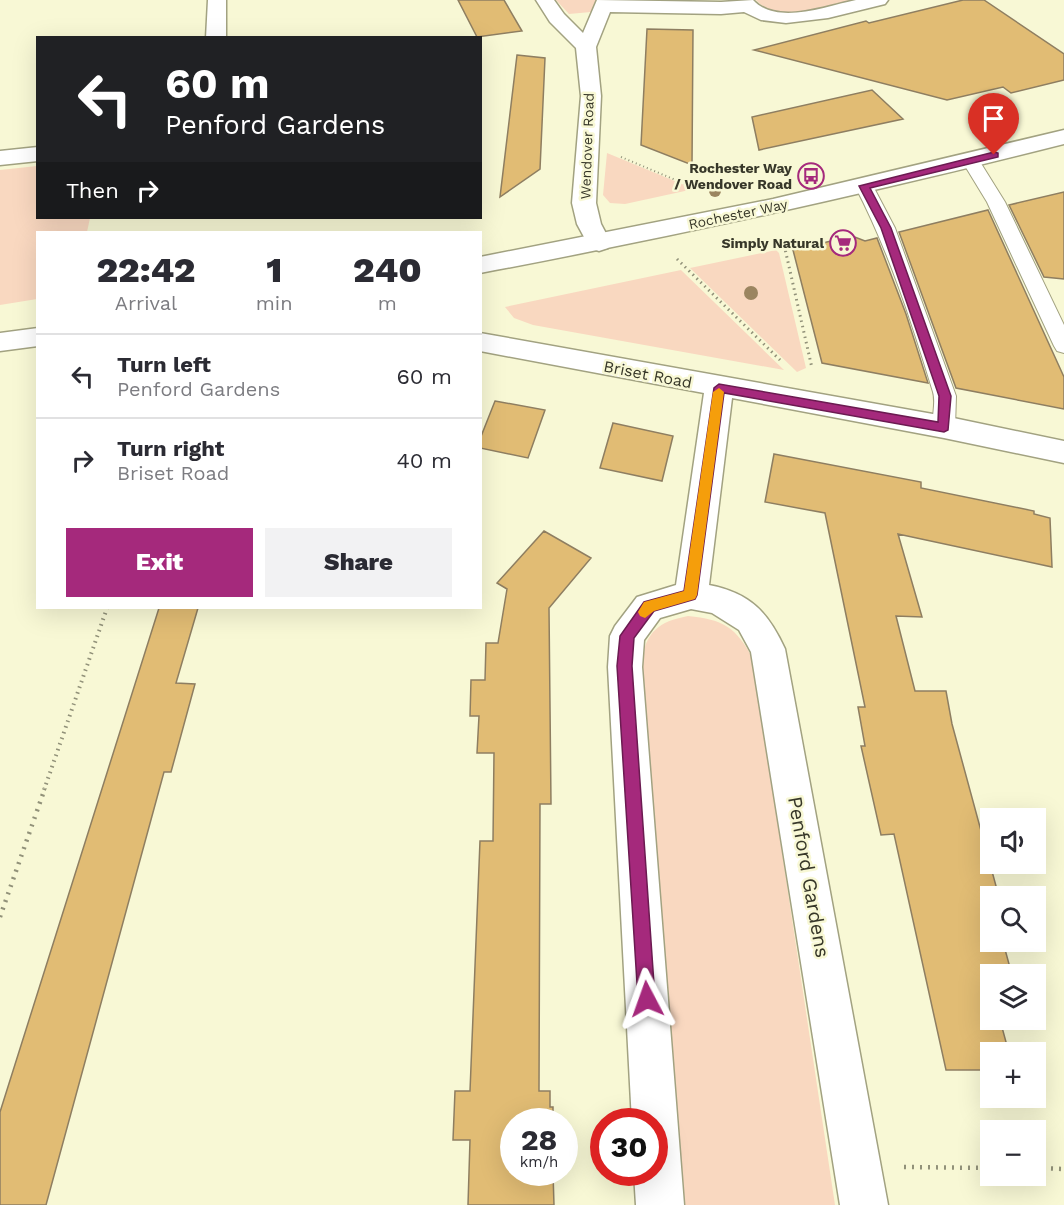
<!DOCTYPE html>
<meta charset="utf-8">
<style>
body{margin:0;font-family:"Work Sans",sans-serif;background:#f2f2f3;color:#2b2b33;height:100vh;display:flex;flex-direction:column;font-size:22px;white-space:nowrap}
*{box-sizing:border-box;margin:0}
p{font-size:20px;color:#7c7c81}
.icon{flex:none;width:33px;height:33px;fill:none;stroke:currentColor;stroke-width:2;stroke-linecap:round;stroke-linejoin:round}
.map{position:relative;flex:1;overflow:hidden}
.details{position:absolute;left:36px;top:231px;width:446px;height:378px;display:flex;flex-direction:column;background:#fff;border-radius:0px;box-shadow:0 6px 24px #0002}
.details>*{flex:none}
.hud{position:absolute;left:36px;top:36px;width:446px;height:183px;border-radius:0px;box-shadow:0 6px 24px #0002;background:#202124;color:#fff;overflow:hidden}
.controls{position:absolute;left:980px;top:808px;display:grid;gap:12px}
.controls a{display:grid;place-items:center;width:66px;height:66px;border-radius:0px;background:#fff;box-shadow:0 6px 24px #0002;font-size:30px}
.speed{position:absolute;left:500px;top:1108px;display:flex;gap:12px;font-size:30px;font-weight:700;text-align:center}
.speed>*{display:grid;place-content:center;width:78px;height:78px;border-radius:50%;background:#fff;box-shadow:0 6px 24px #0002;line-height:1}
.speed small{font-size:15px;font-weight:400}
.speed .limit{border:9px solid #d22;background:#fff;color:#111}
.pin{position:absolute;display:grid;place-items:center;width:51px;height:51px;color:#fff;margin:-62px -26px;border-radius:50% 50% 50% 0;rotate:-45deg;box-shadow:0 0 6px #0007}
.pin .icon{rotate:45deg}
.me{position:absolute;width:66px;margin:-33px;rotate:356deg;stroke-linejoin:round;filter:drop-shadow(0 0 4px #0008)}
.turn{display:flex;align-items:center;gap:21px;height:126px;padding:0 30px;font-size:27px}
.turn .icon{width:78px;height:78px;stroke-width:2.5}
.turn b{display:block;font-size:42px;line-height:51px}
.then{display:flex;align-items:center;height:57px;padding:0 30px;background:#0003;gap:12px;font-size:22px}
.eta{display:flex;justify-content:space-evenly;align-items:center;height:102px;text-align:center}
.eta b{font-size:36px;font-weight:800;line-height:42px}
.primary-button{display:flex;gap:12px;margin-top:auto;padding:12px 30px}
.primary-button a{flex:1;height:69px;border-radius:0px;background:#a5297c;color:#fff;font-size:24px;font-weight:800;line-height:69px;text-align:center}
.primary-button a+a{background:#f2f2f3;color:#2b2b33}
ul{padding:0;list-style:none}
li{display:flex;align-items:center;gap:18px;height:84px;padding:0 30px;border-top:2px solid #e1e1e2}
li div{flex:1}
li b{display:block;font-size:22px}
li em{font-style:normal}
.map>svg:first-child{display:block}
.green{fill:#f9d8c0}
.building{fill:#e1bc74;stroke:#8e7e61;stroke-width:1.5}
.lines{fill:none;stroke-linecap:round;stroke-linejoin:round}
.lane-casing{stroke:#a2a281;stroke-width:2}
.street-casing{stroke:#a2a281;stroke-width:3}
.secondary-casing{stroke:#a2a281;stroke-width:3}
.path-far3{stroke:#919179;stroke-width:2;stroke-dasharray:1 3;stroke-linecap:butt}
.path-far2{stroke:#919179;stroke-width:3;stroke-dasharray:1.5 4;stroke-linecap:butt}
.path-far1{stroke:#919179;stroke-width:4;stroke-dasharray:1.5 4.5;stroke-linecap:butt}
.path{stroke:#919179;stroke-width:4.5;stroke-dasharray:2 6;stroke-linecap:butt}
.lane{fill:#fff;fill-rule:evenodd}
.street{fill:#fff;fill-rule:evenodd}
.secondary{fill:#fff;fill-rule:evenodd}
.tree{fill:#9b8560}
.route{fill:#a5297c;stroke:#6b1b51;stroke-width:1.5}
.slow{fill:#f59e0b}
.labels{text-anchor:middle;stroke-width:5;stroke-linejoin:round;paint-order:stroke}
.far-street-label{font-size:14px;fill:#373729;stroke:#f8f8d5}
.far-poi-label{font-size:14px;font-weight:bold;fill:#373729;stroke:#f8f8d5;text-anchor:end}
.street-label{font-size:16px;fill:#373729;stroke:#f8f8d5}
.near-street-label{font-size:20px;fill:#373729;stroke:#f8f8d5}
</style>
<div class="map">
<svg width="1064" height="1205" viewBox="0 0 1064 1205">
<rect width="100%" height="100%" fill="#f8f8d5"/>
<!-- green -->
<path class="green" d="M556,0H597L591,12L569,14Z
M756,0H861C830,8 782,28 756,0Z
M607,153L694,189L625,204L610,203L603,195Z
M37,166L38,218H90L87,232H38L37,299L0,305V170Z
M776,250L779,253L806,368L797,372L690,268Z
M681,270L784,370L533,325L514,318L505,307Z
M688,616C723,619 737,628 753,659L835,1205H679L641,662C647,631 658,622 688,616Z"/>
<!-- building -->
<path class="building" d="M458,0H504L522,31L477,37Z
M963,0H984L1064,54V80L1011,93L1003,87L947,100L754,50L866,21L869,23Z
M647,29L693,30L692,165L641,145Z
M517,55L545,58L540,169L500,197Z
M872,90L903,119L759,150L752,117Z
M1064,192V279L1044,277L1009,205Z
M988,210L1064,377V409L956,388L899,232Z
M852,236L865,241L877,238L906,314L928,383L822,363L793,250Z
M495,401L545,410L528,458L480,448V439Z
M613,423L673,436L662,481L600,468Z
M774,454L921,482V488L1034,511V514L1050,518L1052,567L898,534L922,617L896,616L915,691H946L952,724L999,897H990V942H1003L1012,975H989L990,1020H1000L1009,1053H990V1070H946L894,834L881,835L861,746H865L858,707H865L825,513L765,502Z
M544,531L591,558L549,608L551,804H540L539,1091H550V1107H553V1122H513V1173H553L554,1205H468L470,1140H453L455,1091H470L480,841H493L494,753H477L479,716H470L471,680H485L486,643H498L507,589L497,583Z
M159,608H198L176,683L195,684L171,772H164L46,1205H0V1112Z"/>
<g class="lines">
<!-- lane casing -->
<g class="lane-casing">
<path id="lane" d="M971,156L977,157L1005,202L1064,325V353L1057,351L1054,346L987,202L962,161L965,157Z
M864,181L870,182L873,186L895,228L956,396L955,427L952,433L944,435L936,433C929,420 937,406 933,392C912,323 889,251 855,186L858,182Z"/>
</g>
<!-- street casing -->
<g class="street-casing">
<path id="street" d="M208,0H226V38H206Z
M536,0H554L564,14L583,33L597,0L721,2L753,0C777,26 826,6 856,0C866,0 878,0 888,0L885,4L828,18L786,23L761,20L744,12L721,14L610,12L596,47L601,96L596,203L601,224L611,243L608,248L599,251L590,248L577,224L572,203L581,96L576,48L550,22Z
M38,147V161L0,165V151Z
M480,333L944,416L1064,441V463L944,438L732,398L709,585C750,593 768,612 785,649L888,1205H840L751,652L739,630L712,613L691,609L660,618L644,640L642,667L684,1205H636L634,1173H654V1122H632L608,667L610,636L615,626L637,597L676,585L704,393L480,351Z"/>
</g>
<!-- secondary casing -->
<g class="secondary-casing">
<path id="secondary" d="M1064,130V144C871,193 676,236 480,273V257L773,199Z
M38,328V346L0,351V333Z"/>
</g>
<!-- path-far3 -->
<path class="path-far3" d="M621,157L697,189"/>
<!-- path-far2 -->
<path class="path-far2" d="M783,240L812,368
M677,259L780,360"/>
<!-- path-far1 -->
<path class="path-far1" d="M44,790L107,608"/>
<!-- path -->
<path class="path" d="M0,917L45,788
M904,1167L990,1168
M1035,1168L1064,1169"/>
<!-- lane -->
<use href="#lane" class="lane"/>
<!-- street -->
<use href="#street" class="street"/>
<!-- secondary -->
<use href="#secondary" class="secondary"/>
</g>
<!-- trees -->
<g class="tree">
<circle cx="715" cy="191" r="6"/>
<circle cx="751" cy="293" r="7"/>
</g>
<!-- route -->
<path class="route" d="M994,152L998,153V157L870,188L891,228L951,396L948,430L944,432L724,393L697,595L695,599L654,611L634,638L632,666L655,999L653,1005L647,1008L640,1005L638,999L617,666L620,636L644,602L684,591L714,388L719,384L938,422L939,396L881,228L859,186Z"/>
<!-- slow -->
<path class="slow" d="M719,388L724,392L697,595L695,599L654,611L645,618L640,616L638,612L644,602L684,591L713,392Z"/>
<!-- icons -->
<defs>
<g id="bus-ring" transform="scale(1.35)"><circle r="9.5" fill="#f8f8d5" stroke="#a5297c" stroke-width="1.5"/><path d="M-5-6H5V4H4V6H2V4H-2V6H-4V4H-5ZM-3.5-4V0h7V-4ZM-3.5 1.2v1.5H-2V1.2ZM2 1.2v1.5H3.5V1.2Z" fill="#a5297c"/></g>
<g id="supermarket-ring" transform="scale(1.35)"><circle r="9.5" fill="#f8f8d5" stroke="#a5297c" stroke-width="1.5"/><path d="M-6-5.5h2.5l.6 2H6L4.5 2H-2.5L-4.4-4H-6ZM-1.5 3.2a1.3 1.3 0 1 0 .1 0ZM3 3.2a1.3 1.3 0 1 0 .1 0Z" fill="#a5297c"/></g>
</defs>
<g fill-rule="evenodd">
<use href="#bus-ring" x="811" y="176"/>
<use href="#supermarket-ring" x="843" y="243"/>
</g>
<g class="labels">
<!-- far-street labels -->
<g class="far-street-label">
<text transform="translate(587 146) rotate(-88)" y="5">Wendover Road</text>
<text transform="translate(738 214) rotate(-12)" y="5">Rochester Way</text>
</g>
<!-- far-poi labels -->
<g class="far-poi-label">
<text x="792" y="173">Rochester Way<tspan x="792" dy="16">/ Wendover Road</tspan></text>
<text x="824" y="248">Simply Natural</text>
</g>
<!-- street labels -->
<g class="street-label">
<text transform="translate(648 374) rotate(11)" y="6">Briset Road</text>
</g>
<!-- near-street labels -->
<g class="near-street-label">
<text transform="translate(809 877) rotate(80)" y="7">Penford Gardens</text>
</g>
</g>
</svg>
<div class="controls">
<a><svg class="icon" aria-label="sound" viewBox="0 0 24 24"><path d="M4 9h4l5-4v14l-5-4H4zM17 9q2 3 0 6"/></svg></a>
<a><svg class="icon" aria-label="search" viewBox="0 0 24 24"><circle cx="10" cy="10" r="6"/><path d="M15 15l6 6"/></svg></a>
<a><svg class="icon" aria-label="layers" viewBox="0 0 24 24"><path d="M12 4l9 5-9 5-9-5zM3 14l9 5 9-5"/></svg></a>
<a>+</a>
<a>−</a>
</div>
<div class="speed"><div>28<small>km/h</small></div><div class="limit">30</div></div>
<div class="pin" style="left:994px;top:155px;background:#d93025"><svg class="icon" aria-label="arrive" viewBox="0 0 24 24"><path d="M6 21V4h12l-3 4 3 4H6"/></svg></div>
<svg class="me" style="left:647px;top:999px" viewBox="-20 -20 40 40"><path d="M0-17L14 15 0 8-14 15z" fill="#a5297c" stroke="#fff" stroke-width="4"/></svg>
<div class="hud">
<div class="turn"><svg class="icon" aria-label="left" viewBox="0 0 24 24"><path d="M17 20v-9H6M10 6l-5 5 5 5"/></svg><div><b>60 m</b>Penford Gardens</div></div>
<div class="then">Then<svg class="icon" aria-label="right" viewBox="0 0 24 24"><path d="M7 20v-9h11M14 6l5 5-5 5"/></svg></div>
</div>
<section class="details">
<div class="eta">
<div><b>22:42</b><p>Arrival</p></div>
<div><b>1</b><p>min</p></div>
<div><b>240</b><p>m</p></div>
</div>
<ul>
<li><svg class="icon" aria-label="left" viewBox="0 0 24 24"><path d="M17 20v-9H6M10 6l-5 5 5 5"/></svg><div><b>Turn left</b><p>Penford Gardens</p></div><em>60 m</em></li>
<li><svg class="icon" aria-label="right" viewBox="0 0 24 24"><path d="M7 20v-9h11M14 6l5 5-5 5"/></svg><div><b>Turn right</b><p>Briset Road</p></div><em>40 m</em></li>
</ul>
<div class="primary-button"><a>Exit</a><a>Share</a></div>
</section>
</div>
